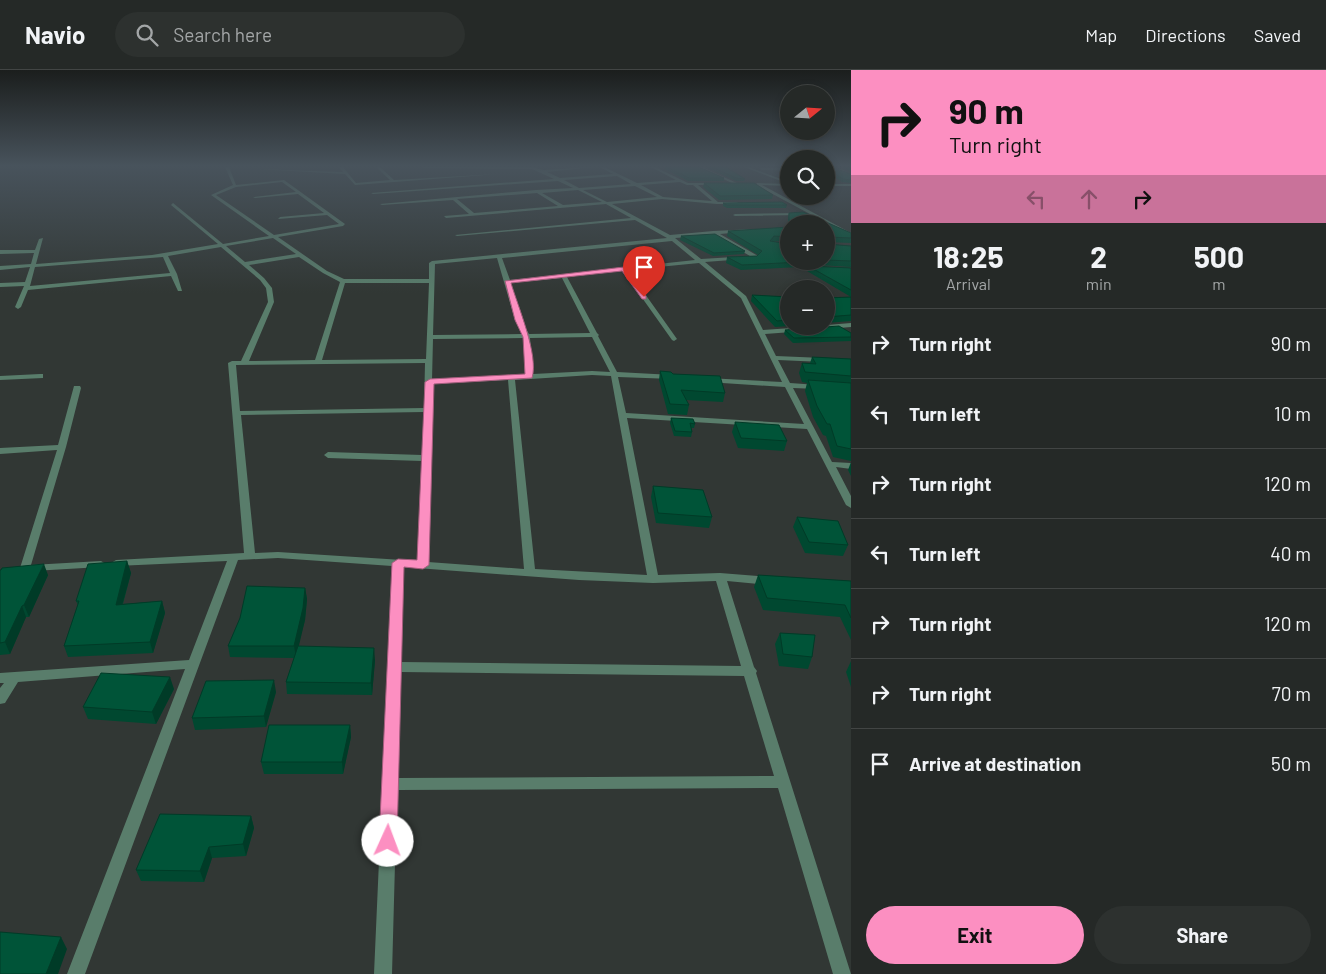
<!DOCTYPE html>
<meta charset="utf-8">
<style>
body{margin:0;font-family:Barlow,sans-serif;background:#2d312f;color:#f1f3f6;height:100vh;display:flex;flex-direction:column;font-size:19px;white-space:nowrap}
*{box-sizing:border-box;margin:0}
p{font-size:16px;color:#a3a6a7}
.icon{flex:none;width:28px;height:28px;fill:none;stroke:currentColor;stroke-width:2;stroke-linecap:round;stroke-linejoin:round}
.map{position:relative;flex:1;overflow:hidden}
.drawer{display:flex;flex-direction:column;background:#252927;width:475px}
.drawer>*{flex:none}
.top-card{background:#fc8fc1;color:#111;overflow:hidden}
.needle{width:32px;rotate:72deg}
.buttons{position:absolute;left:780px;top:15px;display:grid;gap:10px}
.buttons a{display:grid;place-items:center;width:55px;height:55px;border-radius:50%;background:#252927;box-shadow:0 2px 8px #0003,0 0 0 1px #424544;font-size:25px}
.pin{position:absolute;display:grid;place-items:center;width:42px;height:42px;color:#fff;margin:-51px -21px;border-radius:50% 50% 50% 0;rotate:-45deg;box-shadow:0 0 5px #0007}
.pin .icon{rotate:45deg}
.me{position:absolute;width:55px;margin:-28px;rotate:2deg;stroke-linejoin:round;filter:drop-shadow(0 0 4px #0008)}
.turn{display:flex;align-items:center;gap:18px;height:105px;padding:0 15px;font-size:22px}
.turn .icon{width:65px;height:65px;stroke-width:2.5}
.turn b{display:block;font-size:35px;line-height:42px}
.lanes{display:flex;align-items:center;height:48px;padding:0 15px;background:#0003;justify-content:center;gap:25px;direction:ltr}
.lanes .off{opacity:.35}
.eta{display:flex;justify-content:space-evenly;align-items:center;height:85px;text-align:center}
.eta b{font-size:30px;font-weight:700;line-height:35px}
.button{display:flex;gap:10px;margin-top:auto;padding:10px 15px}
.button a{flex:1;height:58px;border-radius:30px;background:#fc8fc1;color:#111;font-size:20px;font-weight:700;line-height:58px;text-align:center}
.button a+a{background:#2d312f;color:#f1f3f6}
ul{padding:0;list-style:none}
li{display:flex;align-items:center;gap:15px;height:70px;padding:0 15px;border-top:1px solid #424544}
li div{flex:1}
li b{display:block;font-size:19px}
li em{font-style:normal}
header{display:flex;align-items:center;gap:30px;box-sizing:border-box;height:70px;padding:0 25px;background:#252927;border-bottom:1px solid #424544}
header strong{font-size:24px}
nav{display:flex;gap:28px;margin-inline-start:auto;font-size:18px}
.search{width:350px;height:45px;background:#2d312f;display:flex;align-items:center;gap:12px;box-sizing:border-box;padding:0 18px;border-radius:28px;color:#a3a6a7;font-size:19px}
main{display:flex;flex:1;min-height:0}
.map>svg:first-child{display:block}
.lines{fill:none;stroke-linecap:round;stroke-linejoin:round}
.minor{fill:#597d6b;fill-rule:evenodd}
.wall{fill:#004830}
.shaded-wall{fill:#003b27}
.building{fill:#005438;stroke:#003b27}
.route{fill:#fc8fc1;stroke:#a45d7d}
</style>
<header>
<strong>Navio</strong>
<div class="search"><svg class="icon" aria-label="search" viewBox="0 0 24 24"><circle cx="10" cy="10" r="6"/><path d="M15 15l6 6"/></svg>Search here</div>
<nav><a>Map</a><a>Directions</a><a>Saved</a></nav>
</header>
<main>
<div class="map">
<svg width="851" height="904" viewBox="0 0 851 904">
<rect width="100%" height="100%" fill="#313734"/>
<g class="lines">
<!-- minor -->
<path class="minor" d="M225,97H229L236,115L284,110L345,154L343,156L278,167L327,201L344,209H429V193L432,191L667,168L635,150L457,166L455,165L631,148L606,134L446,148L444,146L469,144L453,130L382,135L380,134L536,120L573,118L558,111L373,124L371,123L554,109L532,99L424,98L422,97H532L543,100L593,97L547,102L560,108L613,104L600,97H604L637,113L676,110L651,97H655L688,113H716L715,115H698L718,132H738L736,134H717L662,129L612,134L670,165L713,161L755,159L753,161L720,164L758,186V188L705,192L746,226L763,260L805,257L808,259L805,261L765,264L776,286L823,288L827,290L823,292L778,290L790,313L818,315L822,317L818,319L793,318L832,392L851,393V399L836,397L851,426V438L846,435L807,359L627,348L658,505L720,503L770,507L776,511L770,515L727,511L754,597L757,601L756,603L851,904H833L778,718L397,720L392,904H374L392,496L278,488L238,490L85,904H67L185,599L18,612L5,633L0,634V618L4,613H0V603L189,590L227,491L116,496L111,493L116,490L244,483L228,293L232,291H241L268,232L266,218L260,210L221,177L168,186L177,204L182,221H178L171,206L28,220L21,237L18,239L15,237L24,216L0,217V213L25,212L30,197L0,200V196L31,194L34,183L0,184V180H35L39,169L43,168L36,194L152,185L218,174L171,135L173,133L223,174L269,166L211,125L233,115ZM617,106L631,114L579,118L564,110ZM282,112L296,122L253,127L255,128L298,124L324,143L280,147L278,149L327,145L339,154L274,165L216,125L236,117ZM680,112L687,115H693L712,131L663,127L641,115ZM635,116L657,127L607,132L583,120ZM578,120L602,132L563,135L542,123ZM537,123L558,136L474,143L457,129ZM714,165L750,186L701,189L675,168ZM273,168L296,184L245,192L226,176ZM672,171L695,190L510,210L502,188ZM163,187L170,203L30,216L35,197ZM299,187L323,203L340,212L315,290L249,291L274,232L272,218L264,208L249,195ZM497,188L515,250L522,264L433,265L435,194ZM699,193L741,228L782,312L707,308L703,310L707,312L785,317L804,354L626,343L618,307L673,309L677,307L673,305L617,302L598,266L599,265L597,263L567,207L623,201L672,270L674,271L677,269L628,200ZM562,208L590,263L529,264L521,250L511,213ZM345,213H429L426,289L322,290ZM592,267L610,302L592,301L533,304L530,268ZM524,268L525,304L432,310L433,269ZM425,293L424,338L240,341L236,295ZM592,305L611,306L647,505L535,499L515,310ZM508,310L524,499L428,492L432,314ZM424,342L422,385L328,382L324,385L328,388L422,391L418,491L278,482L255,483L241,345ZM403,497L579,510L653,513L716,511L741,596L401,592ZM400,602L744,606L774,706L397,708Z
M339,97H343L356,113L390,110L376,97H380L394,110L498,104L355,115L345,104L256,99L343,102Z
M698,97H702L739,114L736,115Z
M744,97H749L789,112L786,113Z
M760,98H789V100H761Z
M826,99H841L851,104V106L840,101H826Z
M757,113L789,114V116L762,115L851,163V166L756,115Z
M826,114H851V116H826Z
M802,143L804,145L735,146L733,145L735,144Z
M803,196L820,197L823,199L820,201L801,199V197Z
M851,253V257L827,259L824,257L827,255Z
M40,304H43V308L0,310V306Z
M74,316H80L81,318L66,377L31,495L101,491L106,494L101,497L33,501L21,500L20,498L57,380L0,384V378L58,375Z"/>
</g>
<!-- wall -->
<path class="wall" d="M665,97H699L724,108V111H688L665,99Z
M706,97H726L745,109L744,111H736Z
M826,97H851V102L842,97Z
M829,100L851,104V113L842,112L828,103Z
M704,113L773,125L772,129L719,130L703,117Z
M723,133L787,135L786,138H727L723,136Z
M803,142L851,163V173L826,172V154H789V156L788,155V147L789,143Z
M789,157V172L773,171L789,191H826V174L851,176V197L803,194L799,197L741,200L726,193L727,187L757,186L758,185L727,166L728,161Z
M681,166L745,181L744,184L713,186L680,170Z
M808,196L851,198V227L807,201Z
M752,225L789,227V256L775,257L751,231Z
M851,227V251L826,253V228Z
M785,260L851,263V271L793,273L784,264Z
M812,287L851,289V391L833,387L826,366L823,365L813,347L805,321L807,313L802,312L799,303L802,293H810Z
M660,301L673,304L725,323L723,332L686,330L689,335L687,345L668,344L659,310Z
M671,348L695,354L694,358H691L692,362L691,367L674,366L670,353Z
M735,352L787,371L784,381L738,378L732,362Z
M851,392V406L848,400Z
M653,416L712,447L709,458L656,453L651,427Z
M797,447L848,475L843,486L805,483L793,457Z
M127,491L131,503L123,534L162,531L165,543L153,583L68,587L64,576L78,535L76,531Z
M0,500L48,505L29,547H26L10,584L0,585Z
M758,505L851,511V570L840,547L763,540L754,517Z
M305,518L307,529L305,550L298,576L375,590L372,625L287,624L286,612L294,588L230,587L228,576Z
M780,563L812,587L808,599L779,596L775,574Z
M851,591V617L846,602Z
M174,619L156,654L88,649L83,637Z
M276,622L266,657L195,660L192,648Z
M350,655L351,667L343,704H264L261,692Z
M251,746L254,758L246,786L212,788L204,812L141,811L136,800Z"/>
<!-- shaded-wall -->
<path class="shaded-wall" d="M801,191H804L803,194L799,197Z
M127,491L131,503L119,546L116,535Z
M44,494L48,505L29,547L24,535Z
M305,518L307,529L305,550L296,588L294,576Z
M162,531L165,543L153,583L150,572Z
M22,536L26,547L10,584L5,572Z
M374,578L375,590L372,625L371,613Z
M170,607L174,619L156,654L152,642Z
M274,610L276,622L266,657L264,646Z
M350,655L351,667L343,704L342,692Z
M251,746L254,758L246,786L243,774Z
M209,777L212,788L204,812L200,801Z
M61,867L67,879L58,904H46Z"/>
<!-- building -->
<path class="building" d="M667,97H699L724,108H689Z
M712,97H726L745,109L736,108Z
M829,100H840L851,104V110L843,109Z
M704,113H754L773,125L720,126Z
M782,132L787,135H727L723,133Z
M803,142L851,163V168L828,167L826,168V154H791L792,152L789,150V143Z
M789,157V167L774,166L770,171L789,174V191H801V192L742,195L727,187L757,186L762,181L728,161Z
M715,164L745,181L714,183L681,166Z
M826,174L851,176V191L826,190Z
M808,196L851,198V220Z
M752,225L789,227V250L777,251Z
M851,227V245L826,247V228Z
M839,256L851,263V267L794,268L785,260Z
M812,287L851,289V306L805,302L802,293L816,294Z
M660,301L671,302L673,304L720,306L725,323L681,320L689,335L670,334Z
M808,310L851,313V379L837,376L830,354H827L817,336Z
M671,348L693,349L695,354L690,353L692,362L675,361Z
M735,352L779,355L787,371L741,368Z
M653,416L703,420L712,447L658,443Z
M797,447L838,451L848,475L809,472Z
M127,491L116,535L162,531L150,572L64,576L79,531H76L88,494Z
M44,494L24,535L22,536L5,572L0,573V500H1L2,498Z
M758,505L851,511V548L845,535L767,528Z
M247,516L305,518L303,538L294,576H228L240,548Z
M780,563L815,565L812,587L783,584Z
M298,576L374,578L371,613L286,612Z
M101,603L170,607L152,642L83,637Z
M274,610L264,646L192,648L206,611Z
M269,655H350L342,692H261Z
M160,744L251,746L243,774L209,777L200,801L136,800Z
M0,862L61,867L46,904H0Z"/>
<!-- sky -->
<linearGradient id="sky" x2="0" y2="1"><stop stop-color="#1b1e1d"/><stop offset="0.43" stop-color="#48535c"/><stop offset="1" stop-color="#48535c" stop-opacity="0"/></linearGradient>
<rect width="851" height="223" fill="url(#sky)"/>
<!-- route -->
<path class="route" d="M624,197L646,226V229H642L622,201L511,213C518,237 539,285 532,308L434,314L429,495L423,499L404,497L397,771L394,777L388,779L382,777L379,771L392,493L398,489L417,490L425,312L430,309L525,304L523,267L515,250L505,211Z"/>
</svg>
<div class="buttons">
<a><svg class="needle" viewBox="-14 -14 28 28"><path d="M0-13l5 13h-10z" fill="#e53935"/><path d="M0 13l5-13h-10z" fill="#a3a6a7"/></svg></a>
<a><svg class="icon" aria-label="search" viewBox="0 0 24 24"><circle cx="10" cy="10" r="6"/><path d="M15 15l6 6"/></svg></a>
<a>+</a>
<a>−</a>
</div>
<div class="pin" style="left:644px;top:227px;background:#d93025"><svg class="icon" aria-label="arrive" viewBox="0 0 24 24"><path d="M6 21V4h12l-3 4 3 4H6"/></svg></div>
<svg class="me" style="left:388px;top:771px" viewBox="-20 -20 40 40"><circle r="19" fill="#fff"/><path d="M0-13L10 11 0 6-10 11z" fill="#fc8fc1"/></svg>
</div>
<section class="drawer">
<div class="top-card">
<div class="turn"><svg class="icon" aria-label="right" viewBox="0 0 24 24"><path d="M7 20v-9h11M14 6l5 5-5 5"/></svg><div><b>90 m</b>Turn right</div></div>
<div class="lanes"><svg class="icon off" aria-label="left" viewBox="0 0 24 24"><path d="M17 20v-9H6M10 6l-5 5 5 5"/></svg><svg class="icon off" aria-label="ahead" viewBox="0 0 24 24"><path d="M12 20V5M6 11l6-6 6 6"/></svg><svg class="icon" aria-label="right" viewBox="0 0 24 24"><path d="M7 20v-9h11M14 6l5 5-5 5"/></svg></div>
</div>
<div class="eta">
<div><b>18:25</b><p>Arrival</p></div>
<div><b>2</b><p>min</p></div>
<div><b>500</b><p>m</p></div>
</div>
<ul>
<li><svg class="icon" aria-label="right" viewBox="0 0 24 24"><path d="M7 20v-9h11M14 6l5 5-5 5"/></svg><div><b>Turn right</b></div><em>90 m</em></li>
<li><svg class="icon" aria-label="left" viewBox="0 0 24 24"><path d="M17 20v-9H6M10 6l-5 5 5 5"/></svg><div><b>Turn left</b></div><em>10 m</em></li>
<li><svg class="icon" aria-label="right" viewBox="0 0 24 24"><path d="M7 20v-9h11M14 6l5 5-5 5"/></svg><div><b>Turn right</b></div><em>120 m</em></li>
<li><svg class="icon" aria-label="left" viewBox="0 0 24 24"><path d="M17 20v-9H6M10 6l-5 5 5 5"/></svg><div><b>Turn left</b></div><em>40 m</em></li>
<li><svg class="icon" aria-label="right" viewBox="0 0 24 24"><path d="M7 20v-9h11M14 6l5 5-5 5"/></svg><div><b>Turn right</b></div><em>120 m</em></li>
<li><svg class="icon" aria-label="right" viewBox="0 0 24 24"><path d="M7 20v-9h11M14 6l5 5-5 5"/></svg><div><b>Turn right</b></div><em>70 m</em></li>
<li><svg class="icon" aria-label="arrive" viewBox="0 0 24 24"><path d="M6 21V4h12l-3 4 3 4H6"/></svg><div><b>Arrive at destination</b></div><em>50 m</em></li>
</ul>
<div class="button"><a>Exit</a><a>Share</a></div>
</section>
</main>
